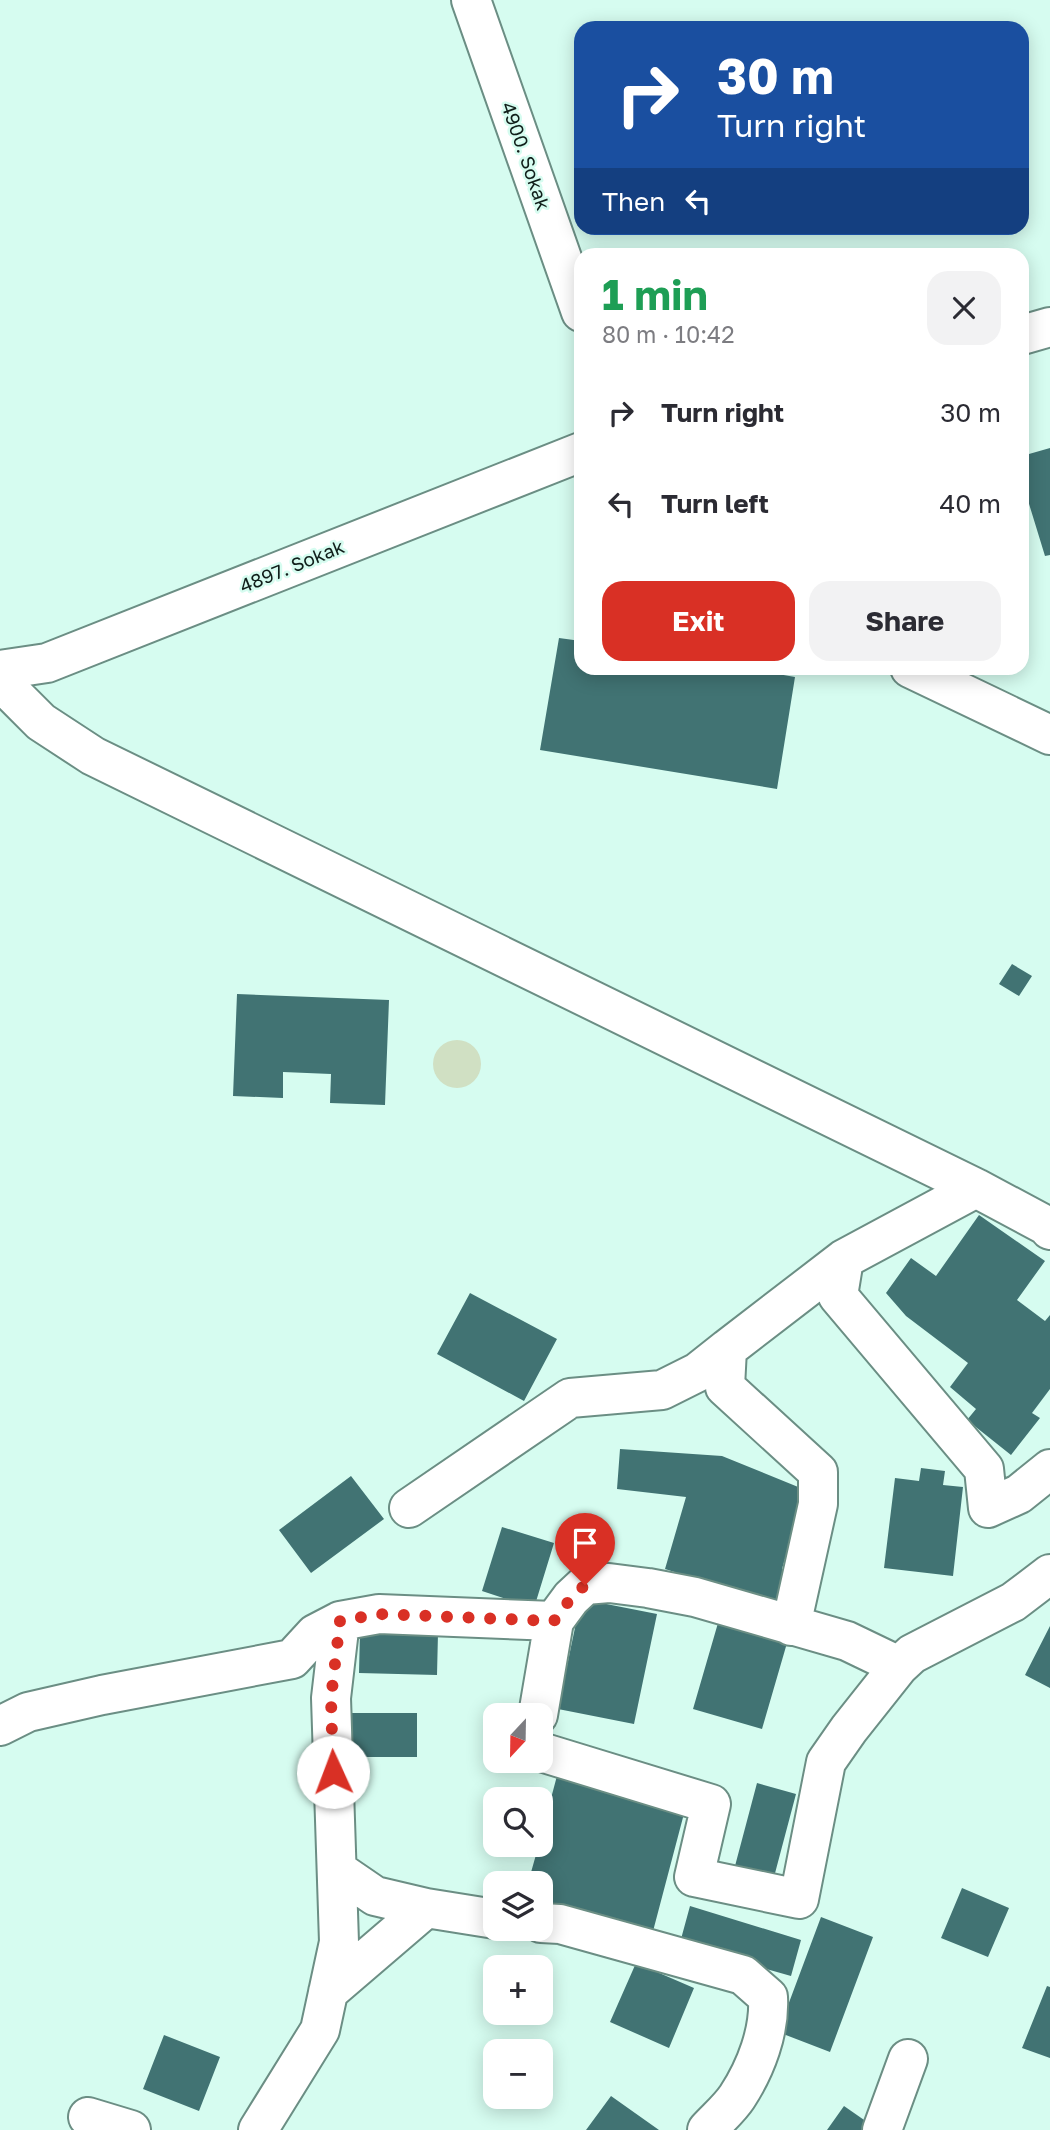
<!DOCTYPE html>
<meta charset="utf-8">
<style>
body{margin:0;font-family:"Golos Text",sans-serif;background:#f2f2f3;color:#2b2b33;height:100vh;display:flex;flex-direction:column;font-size:26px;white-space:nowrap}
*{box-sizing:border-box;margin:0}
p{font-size:23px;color:#7c7c81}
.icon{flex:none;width:38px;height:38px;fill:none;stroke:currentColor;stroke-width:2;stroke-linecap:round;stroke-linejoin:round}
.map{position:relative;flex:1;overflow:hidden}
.sheet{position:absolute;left:574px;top:248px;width:455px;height:427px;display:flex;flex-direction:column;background:#fff;border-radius:21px;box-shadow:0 4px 18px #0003}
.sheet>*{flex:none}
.banner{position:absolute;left:574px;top:21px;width:455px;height:214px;border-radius:21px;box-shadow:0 4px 18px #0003;background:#1a4fa0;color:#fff;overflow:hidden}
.needle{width:46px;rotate:202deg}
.controls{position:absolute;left:483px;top:1703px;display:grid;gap:14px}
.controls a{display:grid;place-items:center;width:70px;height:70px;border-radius:14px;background:#fff;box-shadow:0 4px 18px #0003;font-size:35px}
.pin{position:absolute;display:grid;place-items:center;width:60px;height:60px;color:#fff;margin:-72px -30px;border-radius:50% 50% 50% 0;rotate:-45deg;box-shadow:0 0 7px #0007}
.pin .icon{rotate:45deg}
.me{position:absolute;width:77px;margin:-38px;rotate:358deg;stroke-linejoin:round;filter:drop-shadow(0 0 5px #0008)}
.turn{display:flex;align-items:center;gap:24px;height:147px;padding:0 28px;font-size:32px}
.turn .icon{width:91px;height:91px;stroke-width:2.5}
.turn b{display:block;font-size:49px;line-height:60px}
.then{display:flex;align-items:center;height:66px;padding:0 28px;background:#0003;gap:14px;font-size:26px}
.round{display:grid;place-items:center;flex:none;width:74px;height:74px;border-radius:21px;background:#f2f2f3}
.overview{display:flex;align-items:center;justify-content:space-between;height:119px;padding:0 28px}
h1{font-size:42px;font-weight:700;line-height:52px;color:#1e9e55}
.primary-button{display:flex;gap:14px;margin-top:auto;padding:14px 28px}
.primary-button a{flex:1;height:80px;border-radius:21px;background:#d93025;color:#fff;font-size:28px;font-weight:700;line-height:80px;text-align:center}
.primary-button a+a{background:#f2f2f3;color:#2b2b33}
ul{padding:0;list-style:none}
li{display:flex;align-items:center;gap:21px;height:91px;padding:0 28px}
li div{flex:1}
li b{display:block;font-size:26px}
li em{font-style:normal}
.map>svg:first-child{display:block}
.green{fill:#d0e0c3}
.building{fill:#417373}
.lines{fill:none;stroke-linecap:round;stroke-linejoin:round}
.minor-casing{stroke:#6b8e84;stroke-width:42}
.minor{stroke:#fff;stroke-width:38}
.route{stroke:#d93025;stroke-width:12;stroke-dasharray:0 21.6}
.labels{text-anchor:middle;stroke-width:5;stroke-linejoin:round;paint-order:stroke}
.street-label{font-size:19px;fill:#101e1a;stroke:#d6fcf0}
</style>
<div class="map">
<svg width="1050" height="2130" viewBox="0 0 1050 2130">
<rect width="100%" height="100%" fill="#d6fcf0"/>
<!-- green -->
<path class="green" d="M433 1064a24 24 0 1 1 48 0a24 24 0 1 1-48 0Z"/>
<!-- building -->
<path class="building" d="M1050,448V555L1045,556L1022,481V456Z
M559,638L581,641V668H743L795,677L777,789L540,750Z
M1012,964L1032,976L1019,996L999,984Z
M237,994L389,1000L385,1105L330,1103L331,1074L283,1072V1098L233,1096Z
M979,1215L1045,1261L1017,1300L1045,1321L1050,1315V1389L1032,1413L1040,1418L1011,1455L967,1420L976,1409L950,1387L968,1363L906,1316L886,1293L911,1258L936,1276Z
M470,1293L557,1339L524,1401L437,1354Z
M620,1449L722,1456L808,1491L794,1528L782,1569L789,1572L779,1605L665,1569L686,1497L617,1489Z
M921,1468L945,1471L943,1485L963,1487L953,1576L884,1568L895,1478L919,1481Z
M351,1476L384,1519L311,1573L279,1530Z
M502,1527L554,1543L534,1608L482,1591Z
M581,1599L657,1614L634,1724L558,1709Z
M718,1623L787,1643L762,1729L693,1709Z
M1050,1626V1688L1025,1675Z
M360,1631L438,1633L437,1675L359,1673Z
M352,1713H417V1757H352Z
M558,1772L686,1806L652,1935L541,1906V1883H528L539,1844H541V1836Z
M757,1783L796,1794L774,1877L735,1866Z
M962,1888L1009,1908L988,1957L941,1938Z
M690,1906L801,1940L791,1976L724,1957L681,1939Z
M821,1917L873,1937L830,2052L778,2032Z
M636,1963L694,1988L669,2048L610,2022Z
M1047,1986L1050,1987V2058L1022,2048Z
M164,2035L220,2057L199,2111L143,2089Z
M611,2096L659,2130H586Z
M844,2106L867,2122L861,2130H827Z"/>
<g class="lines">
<!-- minor casing -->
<g class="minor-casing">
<path id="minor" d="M471,0L581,312
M1022,335L1050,327
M910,668L1050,735
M0,670L47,663L581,452
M0,681L41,722L93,756L976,1188L1047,1226L1050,1230
M844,1259L838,1296L984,1469L988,1508L1019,1494L1050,1469
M409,1508L570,1398L662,1390L698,1372L727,1349
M791,1626L818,1504V1472L725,1387L727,1349L844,1259L976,1188
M538,1715L554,1621
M0,1726L28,1712L102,1695L292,1659L315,1634L340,1621L379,1614L554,1621L571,1598L585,1585L609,1583L648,1588L695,1597L847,1641L899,1666
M541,1752L711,1804L694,1877L799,1899L826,1762L849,1729L899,1666L912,1654L1013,1602L1050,1574
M337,1870L375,1896L426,1908L495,1919
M541,1923L560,1924L743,1975L768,1997C770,2031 756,2068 737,2097C729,2109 717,2119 707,2130
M328,1992L426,1908
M88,2117L131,2130
M258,2130L320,2030L339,1942L331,1698L340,1621
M882,2130L908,2059"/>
</g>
<!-- minor -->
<use href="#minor" class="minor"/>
</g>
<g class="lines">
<!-- route -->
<path class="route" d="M333,1772L331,1698L340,1621L379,1614L554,1621L571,1598L585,1585"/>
</g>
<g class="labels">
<!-- street labels -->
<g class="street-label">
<text transform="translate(526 156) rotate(71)" y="7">4900. Sokak</text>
<text transform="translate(292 566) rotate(-22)" y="7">4897. Sokak</text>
</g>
</g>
</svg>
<div class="controls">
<a><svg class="needle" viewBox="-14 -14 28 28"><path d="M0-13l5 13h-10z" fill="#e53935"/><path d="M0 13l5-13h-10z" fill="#7c7c81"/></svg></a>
<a><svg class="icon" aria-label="search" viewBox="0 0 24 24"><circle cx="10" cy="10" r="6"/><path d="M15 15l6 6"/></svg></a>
<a><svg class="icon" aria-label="layers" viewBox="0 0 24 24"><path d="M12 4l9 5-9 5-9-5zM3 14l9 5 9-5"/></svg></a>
<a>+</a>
<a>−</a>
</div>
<div class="pin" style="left:585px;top:1585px;background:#d93025"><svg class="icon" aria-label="arrive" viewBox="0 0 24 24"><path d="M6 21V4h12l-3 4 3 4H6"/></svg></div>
<svg class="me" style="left:333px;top:1772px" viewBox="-20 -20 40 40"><circle r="19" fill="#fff"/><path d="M0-13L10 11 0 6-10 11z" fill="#d93025"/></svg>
<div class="banner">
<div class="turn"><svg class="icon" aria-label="right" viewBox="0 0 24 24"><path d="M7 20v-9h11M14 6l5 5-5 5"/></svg><div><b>30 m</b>Turn right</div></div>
<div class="then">Then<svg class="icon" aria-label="left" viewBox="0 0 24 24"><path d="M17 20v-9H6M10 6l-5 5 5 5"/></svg></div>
</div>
<section class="sheet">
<div class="overview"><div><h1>1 min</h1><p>80 m · 10:42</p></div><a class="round"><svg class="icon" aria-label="close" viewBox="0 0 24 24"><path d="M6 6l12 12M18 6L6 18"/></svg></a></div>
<ul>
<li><svg class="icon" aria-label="right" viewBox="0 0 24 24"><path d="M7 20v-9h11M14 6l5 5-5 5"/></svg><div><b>Turn right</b></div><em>30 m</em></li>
<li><svg class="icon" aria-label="left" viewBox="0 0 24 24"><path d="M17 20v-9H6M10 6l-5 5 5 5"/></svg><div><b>Turn left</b></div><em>40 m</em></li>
</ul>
<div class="primary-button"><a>Exit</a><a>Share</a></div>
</section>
</div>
